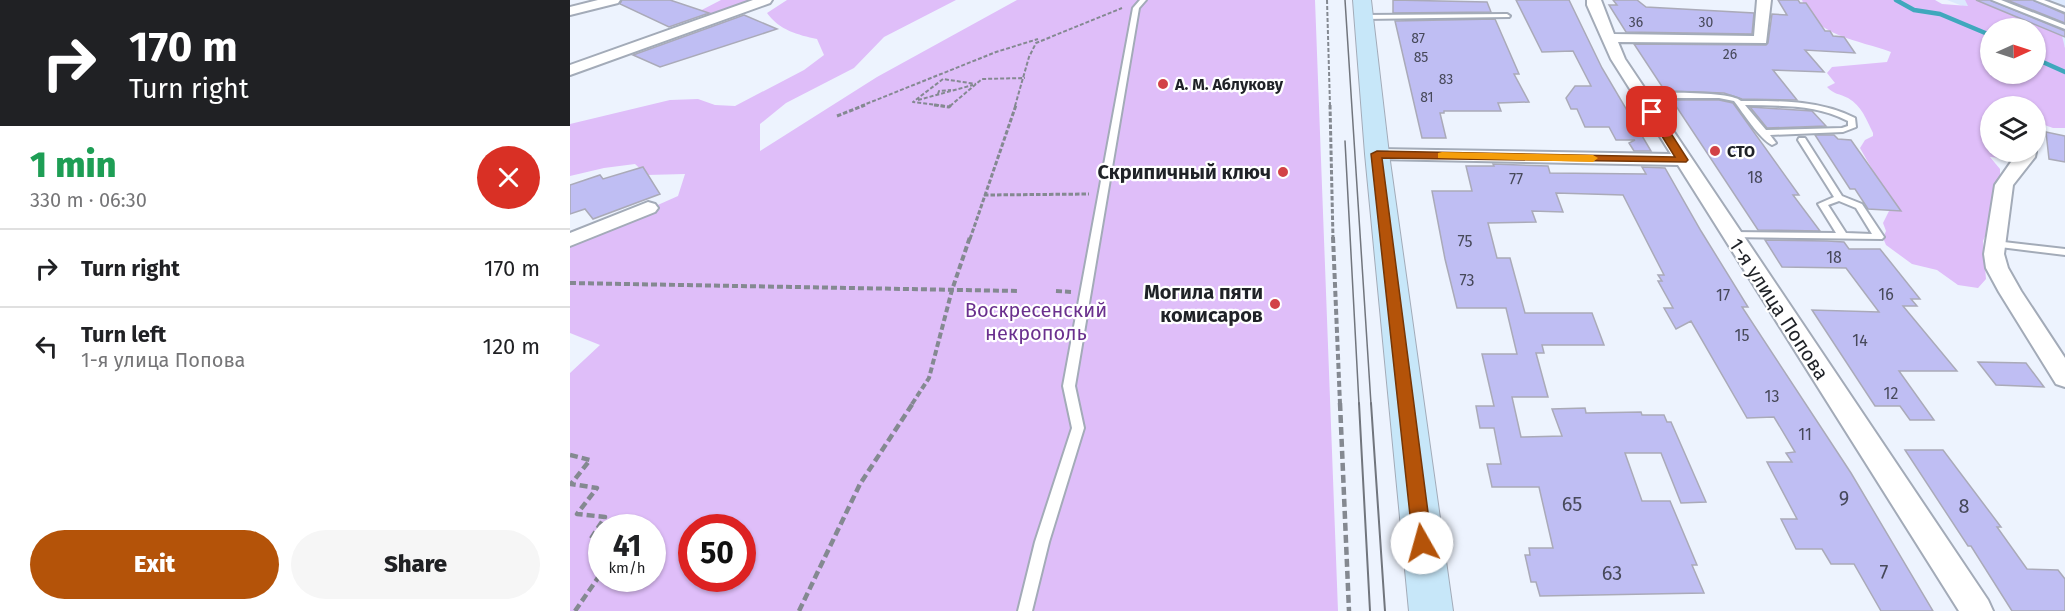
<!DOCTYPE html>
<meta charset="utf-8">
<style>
body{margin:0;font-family:"Fira Sans",sans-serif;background:#f6f6f6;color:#202124;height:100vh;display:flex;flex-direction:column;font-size:22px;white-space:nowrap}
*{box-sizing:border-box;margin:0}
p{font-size:20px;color:#757577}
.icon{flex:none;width:33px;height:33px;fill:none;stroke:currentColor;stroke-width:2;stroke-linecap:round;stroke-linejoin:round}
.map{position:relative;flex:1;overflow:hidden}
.drawer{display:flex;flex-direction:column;background:#fff;width:570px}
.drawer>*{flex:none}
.top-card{background:#202124;color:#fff;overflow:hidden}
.needle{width:39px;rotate:87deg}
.buttons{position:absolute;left:1410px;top:18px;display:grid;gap:12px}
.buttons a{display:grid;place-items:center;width:66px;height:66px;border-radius:50%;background:#fff;box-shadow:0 2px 4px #0004;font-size:30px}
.speed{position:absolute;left:18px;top:514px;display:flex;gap:12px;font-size:30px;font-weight:700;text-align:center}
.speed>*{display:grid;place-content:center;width:78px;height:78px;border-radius:50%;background:#fff;box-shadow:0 2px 4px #0004;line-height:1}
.speed small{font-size:15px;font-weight:400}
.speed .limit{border:9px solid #d22;background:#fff;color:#111}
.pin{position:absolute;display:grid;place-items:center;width:51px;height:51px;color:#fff;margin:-26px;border-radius:12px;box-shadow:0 3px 9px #0006}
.me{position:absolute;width:66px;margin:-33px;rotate:353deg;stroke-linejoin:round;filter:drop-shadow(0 0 4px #0008)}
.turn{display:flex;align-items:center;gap:21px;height:126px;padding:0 30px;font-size:27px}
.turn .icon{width:78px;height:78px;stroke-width:2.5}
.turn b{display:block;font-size:42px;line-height:51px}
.round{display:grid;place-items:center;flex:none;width:63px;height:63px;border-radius:32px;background:#f6f6f6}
.summary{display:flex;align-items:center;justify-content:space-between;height:102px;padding:0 30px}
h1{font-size:36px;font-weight:800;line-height:45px;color:#1e9e55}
.cta{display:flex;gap:12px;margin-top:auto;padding:12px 30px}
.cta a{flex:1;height:69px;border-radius:36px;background:#b45309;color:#fff;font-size:24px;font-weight:800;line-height:69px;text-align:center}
.cta a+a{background:#f6f6f6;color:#202124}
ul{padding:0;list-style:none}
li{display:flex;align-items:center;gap:18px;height:78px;padding:0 30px;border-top:2px solid #e0e0e0}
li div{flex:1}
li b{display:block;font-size:22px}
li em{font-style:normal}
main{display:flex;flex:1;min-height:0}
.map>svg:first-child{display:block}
.built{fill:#dce8fd}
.green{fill:#dfbef9;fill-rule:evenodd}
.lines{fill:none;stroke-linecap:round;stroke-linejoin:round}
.stream{stroke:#3fa8bd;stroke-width:4.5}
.building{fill:#bfbef3;stroke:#aaaab8;stroke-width:1.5}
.lane-casing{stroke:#a3abb8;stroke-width:4}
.street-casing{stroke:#a3abb8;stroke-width:4}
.secondary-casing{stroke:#a3abb8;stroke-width:2}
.path-far3{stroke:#848991;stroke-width:2;stroke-dasharray:4 2;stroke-linecap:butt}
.path-far2{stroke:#848991;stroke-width:3;stroke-dasharray:4.5 2;stroke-linecap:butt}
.path-far1{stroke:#848991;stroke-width:4;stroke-dasharray:6 3;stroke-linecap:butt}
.path{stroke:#848991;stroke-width:4.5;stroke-dasharray:8 4;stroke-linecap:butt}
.lane{fill:#fff;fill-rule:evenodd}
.street{fill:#fff;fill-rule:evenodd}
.secondary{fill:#c7e7f9;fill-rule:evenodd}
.tram-far1{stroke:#71757d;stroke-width:1.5}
.tram{stroke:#71757d;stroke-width:2}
.route{fill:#b45309;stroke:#753606;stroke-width:1.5}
.slow{fill:#f59e0b}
.poi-dot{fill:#d24247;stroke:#fff;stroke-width:2}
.labels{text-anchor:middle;stroke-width:4.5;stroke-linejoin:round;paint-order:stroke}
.far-number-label{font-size:14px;fill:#47495a}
.far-poi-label{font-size:16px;font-weight:bold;fill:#1f2227;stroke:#fff;text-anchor:start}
.number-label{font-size:16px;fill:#47495a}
.poi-label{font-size:20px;font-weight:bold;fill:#1f2227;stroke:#fff;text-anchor:end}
.street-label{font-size:20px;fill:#1f2227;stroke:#fff}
.park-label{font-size:20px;fill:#6a308e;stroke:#fff}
.near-number-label{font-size:20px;fill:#47495a}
</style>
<main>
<section class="drawer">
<div class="top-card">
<div class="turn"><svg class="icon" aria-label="right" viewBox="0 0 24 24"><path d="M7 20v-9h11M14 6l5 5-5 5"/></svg><div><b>170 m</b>Turn right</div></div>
</div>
<div class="summary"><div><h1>1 min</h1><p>330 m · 06:30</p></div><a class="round" style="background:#d93025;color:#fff"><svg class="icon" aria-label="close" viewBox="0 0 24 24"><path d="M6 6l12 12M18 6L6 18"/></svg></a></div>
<ul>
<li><svg class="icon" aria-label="right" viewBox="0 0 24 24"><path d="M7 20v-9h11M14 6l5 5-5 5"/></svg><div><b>Turn right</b></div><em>170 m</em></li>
<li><svg class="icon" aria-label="left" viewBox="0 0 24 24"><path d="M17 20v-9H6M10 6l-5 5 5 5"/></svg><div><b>Turn left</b><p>1-я улица Попова</p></div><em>120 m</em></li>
</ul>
<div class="cta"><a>Exit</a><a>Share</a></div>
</section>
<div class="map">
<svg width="1495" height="611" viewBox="0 0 1495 611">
<rect width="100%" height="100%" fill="#edf3fe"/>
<!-- built -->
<path class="built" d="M1377,0H1495V46L1466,35V28H1450Z"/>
<!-- green -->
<path class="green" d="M151,0H188L143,15H122Z
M217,0H386L314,37L284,68L216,103L190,124V151L307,77L447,0H745L768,611H0V373L30,345L0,333V244L108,196L115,174L77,175L65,164L34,168L0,176V124L100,100L128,99L145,105L165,106L234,70L254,55L247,39C228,35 209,30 197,13ZM32,528H82V579H32ZM122,528H172V579H122Z
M1232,0H1365L1372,4L1398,6L1395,0H1409L1492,36L1495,48V128H1483L1466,122V106H1420V152H1459L1445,159L1420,157L1430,169V183L1424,216L1413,241L1416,279L1408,288L1388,285L1367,270L1342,264L1316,245L1313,238L1316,231L1313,223L1321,207L1319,199L1290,148L1295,140L1303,136V133C1296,119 1292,106 1278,98C1270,94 1263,94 1257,87L1265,83L1257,73L1262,67L1317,62L1321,52C1289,40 1243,36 1232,0ZM1420,28H1466V74H1420Z"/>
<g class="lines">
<!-- stream -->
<path class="stream" d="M1326,0L1344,10L1370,14L1420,35
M1466,59L1495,72"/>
</g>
<!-- building -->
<path class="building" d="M52,0H100L139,13L99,27L50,4Z
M823,0L917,2L921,12L823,13Z
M946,0H999L1032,68L1081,151H1064L1059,143L1065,140H1046L1039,127H1015L1007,109H1001L996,98L1005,86H1021L1003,51L972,52Z
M1043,0H1067L1076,7L1184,13L1182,34L1056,32L1039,5H1047Z
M1208,0H1228L1230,3H1236L1255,31H1260L1263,36L1274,37L1285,53L1235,50L1254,72L1203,70L1227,100L1172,99L1154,93L1095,91L1064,44L1196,45L1198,43L1202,14L1217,15Z
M1406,0H1420L1495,31V37Z
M1437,0H1463L1495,14V23Z
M174,15L207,29L90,67L63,55Z
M925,19L949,74H944L959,102L928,103L931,111H874V113H870L876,138H852L825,21Z
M1102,100H1149L1163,103L1229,195H1223L1250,231L1188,230Z
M1180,107L1242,111L1256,126L1197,128Z
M1476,132L1495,136V162L1479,159Z
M1245,135H1264L1268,139L1281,140L1331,211L1298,209L1285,189H1280Z
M923,164L978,166L980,173L1076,174L1072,167L1095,168L1131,231L1178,307H1172L1281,473L1363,611H1311L1284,564H1261L1252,549H1226L1211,519H1227L1197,462H1222L1216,453L1225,452L1204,417L1177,418L1121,321L1106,329L1094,308H1103L1088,281H1092L1088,275H1094L1053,195L986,193L993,212L962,211L966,222L918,223L927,258H940L955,313H1022L1034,345H972L974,353H966L978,397H942L951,437L992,436L982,409L1015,408L1016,413L1071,412L1072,415H1094L1097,422H1101L1136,502L1111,503L1091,453H1055L1072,501H1100L1127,565H1122L1134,593L970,596L966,582H961L955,555H960L959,548H983L969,487H922L917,464H931L924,428H910L906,406H924L912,354H947L936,308H887L875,259L862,191H902L896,166H924Z
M73,167L90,194L23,219L15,209L0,214V185L30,175L33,179Z
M1195,240L1257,241L1274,242L1279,249H1310L1350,299H1341L1347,306H1333L1387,371H1329L1364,420H1340L1330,406H1305L1242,310L1309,312L1276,268L1212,267Z
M1408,362L1456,363L1474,387L1426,385Z
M1335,450H1373L1431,527H1427L1457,569L1488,570L1495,579V611H1442L1401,546H1398Z"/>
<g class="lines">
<!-- lane casing -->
<g class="lane-casing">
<path id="lane" d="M570,0H576L569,8L505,386L514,428L479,542L462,611H448L465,542L502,428L493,386L563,8Z
M1422,0H1431L1495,25V29Z
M1465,0H1474L1495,8V12Z
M937,14L940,16L939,17L794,19L791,17L794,15Z
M1069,94C1085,92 1162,91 1171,101C1211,101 1249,100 1285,118L1286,127L1273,132L1200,135L1206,143L1202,145C1189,138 1174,114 1164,101L1149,98H1069ZM1175,105C1211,106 1245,104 1278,121V126L1272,128L1196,130Z
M1229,138H1235L1272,196L1292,204L1314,237L1312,239L1158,237L1156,235L1158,233L1161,232L1266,233L1248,204L1264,197L1228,140ZM1269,201L1286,208L1302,234L1276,233L1258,205Z
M1425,241L1495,249V255L1422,246L1420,244Z"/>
</g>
<!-- street casing -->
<g class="street-casing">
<path id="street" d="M28,0H50L48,3L0,15V7Z
M183,0H202L200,3L0,75V65Z
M1017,0H1031L1044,34L1184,36L1187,0H1201L1196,43L1048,42L1055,59L1418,600L1423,611H1389L1108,165L807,159L801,158L798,154L801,150L807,149L1101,154L1041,59L1017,5Z
M1466,151V152L1465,157L1443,185L1434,254L1438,268L1451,291L1495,358V387L1486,384L1429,292L1416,268L1414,254L1425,185L1448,152Z
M78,202L85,204L88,208L85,212L0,246V233Z"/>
</g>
<!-- secondary casing -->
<g class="secondary-casing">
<path id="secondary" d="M783,0H801L819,154L883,611H839L795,154Z"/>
</g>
<!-- path-far3 -->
<path class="path-far3" d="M757,0L760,106
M368,94L369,91L381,90
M348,100L403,85
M291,106L426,52L468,39
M375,106L343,102L373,79L406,84
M380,106L412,79L455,78
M445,106L459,57L466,43L552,8"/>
<!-- path-far2 -->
<path class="path-far2" d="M364,105L379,107L381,105
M760,105L763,239
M267,116L295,105
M414,195L519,194
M400,239L446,105"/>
<!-- path-far1 -->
<path class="path-far1" d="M763,237L770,404
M0,283L448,291
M486,291L502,292
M342,404L359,378L382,290L400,237"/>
<!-- path -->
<path class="path" d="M770,403L779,611
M0,455L20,460L1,484L27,488L7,514L35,517L20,540L32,542
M5,611L32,572
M229,611L290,484L343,403"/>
<!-- lane -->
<use href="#lane" class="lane"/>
<!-- street -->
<use href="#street" class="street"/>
<!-- secondary -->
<use href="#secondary" class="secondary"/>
<!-- tram-far1 -->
<path class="tram-far1" d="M775,0L801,404
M775,141L789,404"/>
<!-- tram -->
<path class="tram" d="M789,403L800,611
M801,403L815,611"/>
</g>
<!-- route -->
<path class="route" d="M1079,110H1086L1118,160L1116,162L812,158L862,543L859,548L852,550L846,548L843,543L801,154L807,151L1105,157L1077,112Z"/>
<!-- slow -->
<path class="slow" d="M872,152L1023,155L1028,158L1023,162L868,158V153Z"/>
<!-- markers -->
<g class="poi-dot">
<circle cx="593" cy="84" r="6"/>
<circle cx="1145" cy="151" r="6"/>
<circle cx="713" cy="172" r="6"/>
<circle cx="705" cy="304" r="6"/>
</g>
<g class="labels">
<!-- far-number labels -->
<g class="far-number-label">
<text x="1066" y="27">36</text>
<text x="1136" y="27">30</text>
<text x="848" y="43">87</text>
<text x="1160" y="59">26</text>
<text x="851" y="62">85</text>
<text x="876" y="84">83</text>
<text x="857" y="102">81</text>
</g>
<!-- far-poi labels -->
<g class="far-poi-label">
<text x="605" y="90">А. М. Аблукову</text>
<text x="1157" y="157">СТО</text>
</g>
<!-- number labels -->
<g class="number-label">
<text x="1185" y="183">18</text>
<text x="946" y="185">77</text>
<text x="895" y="247">75</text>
<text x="1264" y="263">18</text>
<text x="897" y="286">73</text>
<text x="1316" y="300">16</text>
<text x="1153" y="301">17</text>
<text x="1172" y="341">15</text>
<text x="1290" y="346">14</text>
<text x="1321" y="399">12</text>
<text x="1202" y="402">13</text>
<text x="1235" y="440">11</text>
</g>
<!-- poi labels -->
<g class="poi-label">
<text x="701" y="179">Скрипичный ключ</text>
<text x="693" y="299">Могила пяти<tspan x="693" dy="23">комисаров</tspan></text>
</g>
<!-- street labels -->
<g class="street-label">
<text transform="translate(1209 309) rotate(57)" y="7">1-я улица Попова</text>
</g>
<!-- park labels -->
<g class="park-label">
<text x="466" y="317">Воскресенский<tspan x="466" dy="23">некрополь</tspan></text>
</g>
<!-- near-number labels -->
<g class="near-number-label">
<text x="1274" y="505">9</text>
<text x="1002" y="511">65</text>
<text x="1394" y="513">8</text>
<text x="1314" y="579">7</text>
<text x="1042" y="580">63</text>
</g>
</g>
</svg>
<div class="buttons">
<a><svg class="needle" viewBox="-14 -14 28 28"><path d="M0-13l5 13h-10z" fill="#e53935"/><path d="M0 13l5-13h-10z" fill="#757577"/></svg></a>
<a><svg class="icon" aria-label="layers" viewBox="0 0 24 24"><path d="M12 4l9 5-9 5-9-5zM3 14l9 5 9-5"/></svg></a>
</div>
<div class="speed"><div>41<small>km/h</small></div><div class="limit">50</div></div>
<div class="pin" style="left:1082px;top:112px;background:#d93025"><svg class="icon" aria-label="arrive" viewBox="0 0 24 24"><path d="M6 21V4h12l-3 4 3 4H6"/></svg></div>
<svg class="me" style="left:852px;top:543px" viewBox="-20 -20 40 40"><circle r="19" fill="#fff"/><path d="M0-13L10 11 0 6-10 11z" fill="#b45309"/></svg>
</div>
</main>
